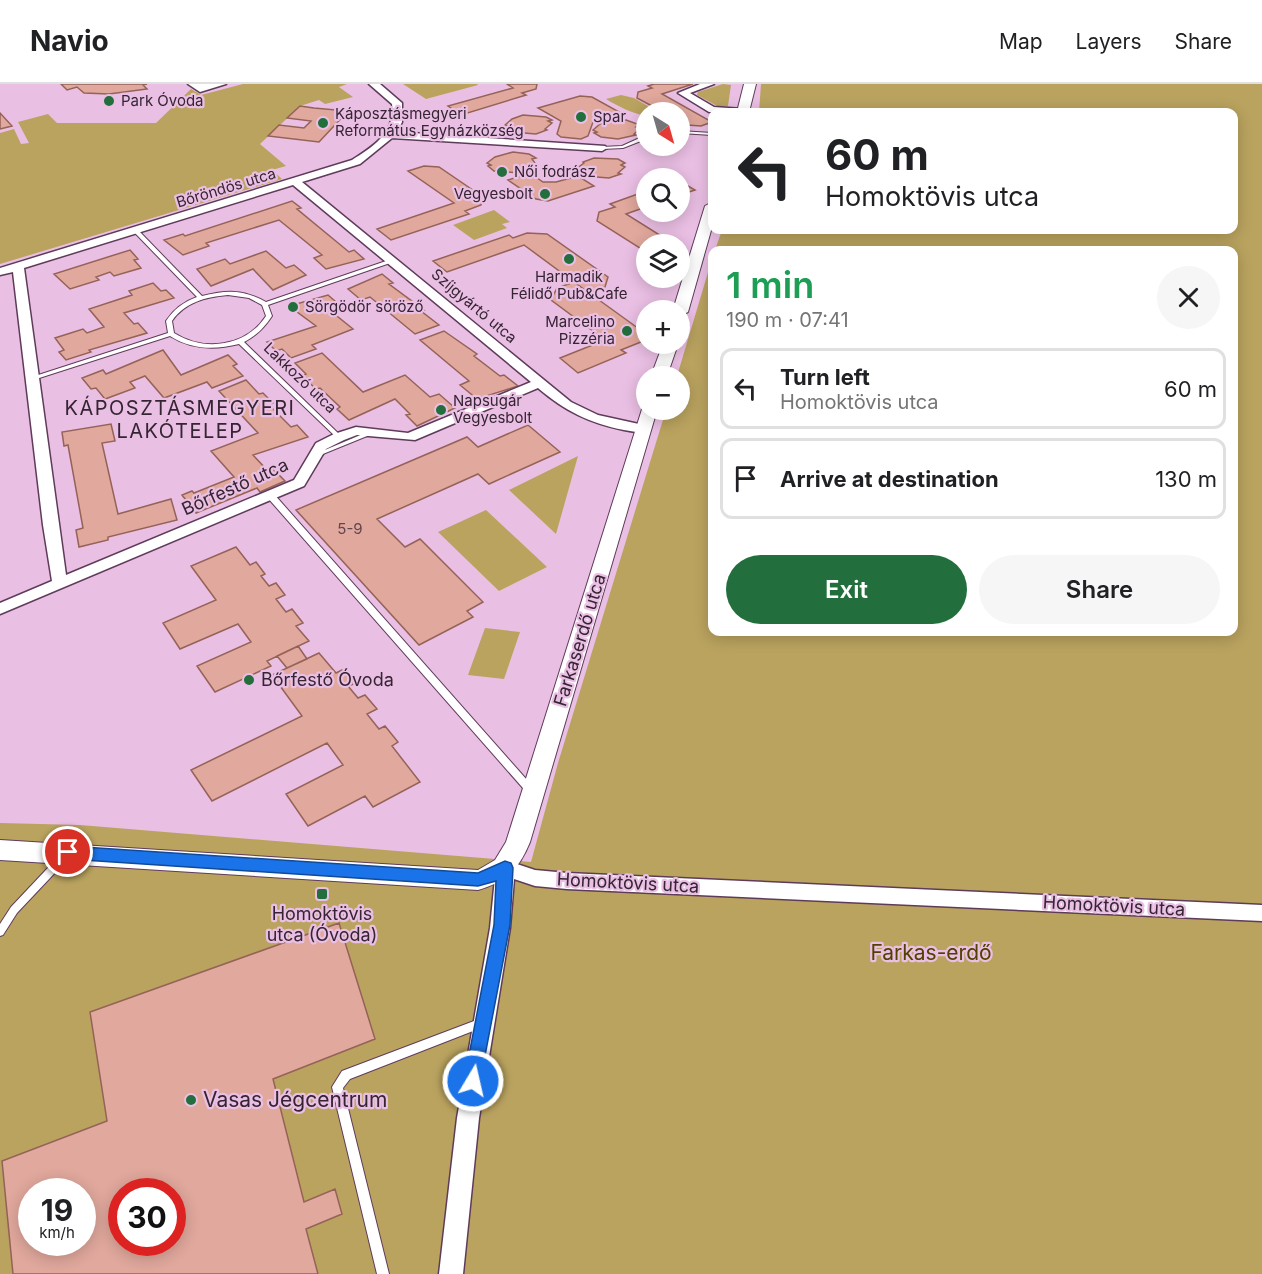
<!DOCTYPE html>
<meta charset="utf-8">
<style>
body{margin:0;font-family:Inter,sans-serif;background:#f6f6f6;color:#202124;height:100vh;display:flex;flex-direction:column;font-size:22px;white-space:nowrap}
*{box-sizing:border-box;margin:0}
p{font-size:20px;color:#757577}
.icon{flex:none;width:33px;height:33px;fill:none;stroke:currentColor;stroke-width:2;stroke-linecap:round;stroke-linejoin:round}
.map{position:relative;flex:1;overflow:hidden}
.drawer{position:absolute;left:708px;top:162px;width:530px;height:390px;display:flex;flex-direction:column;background:#fff;border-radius:12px;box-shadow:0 3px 15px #0003}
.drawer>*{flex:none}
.guide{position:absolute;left:708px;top:24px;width:530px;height:126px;border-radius:12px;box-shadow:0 3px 15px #0003;background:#fff;color:#202124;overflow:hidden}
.needle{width:39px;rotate:143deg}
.tools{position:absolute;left:636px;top:18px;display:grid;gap:12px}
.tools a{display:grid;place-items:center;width:54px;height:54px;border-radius:50%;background:#fff;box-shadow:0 3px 15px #0003;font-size:30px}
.speed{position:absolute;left:18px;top:1094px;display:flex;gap:12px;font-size:30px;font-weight:700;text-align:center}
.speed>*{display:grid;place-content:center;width:78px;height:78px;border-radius:50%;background:#fff;box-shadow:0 3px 15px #0003;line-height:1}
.speed small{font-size:15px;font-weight:400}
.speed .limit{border:9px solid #d22;background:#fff;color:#111}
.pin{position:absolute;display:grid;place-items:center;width:51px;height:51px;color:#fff;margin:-26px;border:3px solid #fff;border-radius:50%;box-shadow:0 2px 6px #0007}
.me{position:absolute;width:66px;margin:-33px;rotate:9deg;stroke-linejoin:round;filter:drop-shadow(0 0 4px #0008)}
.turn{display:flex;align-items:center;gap:21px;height:126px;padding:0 18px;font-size:27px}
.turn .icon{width:78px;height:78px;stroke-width:2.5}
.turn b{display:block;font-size:42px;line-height:51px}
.round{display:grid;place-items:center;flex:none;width:63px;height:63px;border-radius:32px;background:#f6f6f6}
.summary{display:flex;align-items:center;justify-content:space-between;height:102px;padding:0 18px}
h1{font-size:36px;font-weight:600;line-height:45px;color:#1e9e55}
.primary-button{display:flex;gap:12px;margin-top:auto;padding:12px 18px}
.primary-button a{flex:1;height:69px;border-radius:36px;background:#236e3d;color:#fff;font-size:24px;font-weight:600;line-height:69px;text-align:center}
.primary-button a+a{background:#f6f6f6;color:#202124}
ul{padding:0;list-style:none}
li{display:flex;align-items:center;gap:18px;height:81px;margin:0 12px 9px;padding:0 6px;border:3px solid #e0e0e0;border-radius:12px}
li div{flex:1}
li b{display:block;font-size:22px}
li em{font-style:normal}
header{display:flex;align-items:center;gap:36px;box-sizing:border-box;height:84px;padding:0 30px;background:#fff;border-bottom:2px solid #e0e0e0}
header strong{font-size:28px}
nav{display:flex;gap:33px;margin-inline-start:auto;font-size:21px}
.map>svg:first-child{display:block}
.green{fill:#baa35f;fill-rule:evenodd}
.building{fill:#e1a89d;stroke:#956258;stroke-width:1.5;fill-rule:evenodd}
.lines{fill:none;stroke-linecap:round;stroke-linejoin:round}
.service-casing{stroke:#5f3b5a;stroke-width:2}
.minor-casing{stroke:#5f3b5a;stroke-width:3}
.tertiary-casing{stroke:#5f3b5a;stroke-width:2}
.service{fill:#fff;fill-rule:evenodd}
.minor{fill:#fff;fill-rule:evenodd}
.tertiary{fill:#fff;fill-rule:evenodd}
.route{fill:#1a73e8;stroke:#114b97;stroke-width:1.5}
.poi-dot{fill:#236e3d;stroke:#eabfe4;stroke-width:2}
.labels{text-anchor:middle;stroke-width:4.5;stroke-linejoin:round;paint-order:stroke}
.far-poi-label{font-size:15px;fill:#352533;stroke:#eabfe4;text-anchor:start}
.far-street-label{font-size:15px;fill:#352533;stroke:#eabfe4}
.number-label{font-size:15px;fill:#60464e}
.street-label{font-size:18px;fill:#352533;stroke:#eabfe4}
.poi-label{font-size:18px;fill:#352533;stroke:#eabfe4;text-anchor:start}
.neighbourhood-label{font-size:20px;letter-spacing:1.5px;fill:#352533;stroke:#eabfe4}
.near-park-label{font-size:21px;fill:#524000;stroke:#eabfe4}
.near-poi-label{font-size:21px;fill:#352533;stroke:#eabfe4;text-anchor:start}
</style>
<header>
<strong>Navio</strong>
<nav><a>Map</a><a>Layers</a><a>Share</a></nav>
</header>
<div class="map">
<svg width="1262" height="1190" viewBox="0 0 1262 1190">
<rect width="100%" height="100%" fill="#eabfe4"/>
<!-- green -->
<path class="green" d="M243,0H347L339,3L353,13L325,20L319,16L300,22L260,60L286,82L272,86L282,95L0,180V49L14,45L21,60L29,59L18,38L48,30L57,39H156L191,5L201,11Z
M403,0H477L478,1L426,15Z
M723,0L731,1L728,22L719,23L697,11L698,8Z
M761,0H1262V1190H0V739L80,741L531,778L558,679L666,326H680V292H677L712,175V548H1233V166H715L722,146H1233V28H759ZM32,1107H82V1158H32ZM122,1107H172V1158H122Z
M621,11L634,14L658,28H646V32C632,29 619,23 606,15Z
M494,126L510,138L502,140L507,144L474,156L453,141Z
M578,372L556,450L509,406Z
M486,426L547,483L499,507L438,448Z
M485,544L520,548L504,595L468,591Z"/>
<!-- building -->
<path class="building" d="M61,0H147L143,1L147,5L109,10L84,9L77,3L67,6Z
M507,0H537L536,5L522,9L526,11L461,31L448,22L513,4Z
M654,0H693L662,10L712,38L701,42L687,41L680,37V28H663L637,14L638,8L652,4L648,2Z
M580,12L592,13L621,29L593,38L588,52L581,55L561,53L557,50L561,37L538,24Z
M300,22L314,24L348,27L319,58L268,52L279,41L304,44L311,37L287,34Z
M0,29L12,42L0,45Z
M523,31L546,33L552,36L548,37L552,39L545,45L547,46L536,50L512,48L506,44L509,43L505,41L512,35Z
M626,36L640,41L636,43L640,45L634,50L636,51L618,55L601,53L594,49L597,48L593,46L600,40Z
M513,68L529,70L536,74L532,75L535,79L529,83L531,84L519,89L494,87L488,82L491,81L487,79L495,73Z
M594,74L618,75L625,79L621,81L625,83L618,89L621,90L609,94L584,92L577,88L579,87L576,85L584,79L583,78Z
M424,82L439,83L483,113L481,121L465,127L469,130L391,156L377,145L454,119L408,87Z
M530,89L543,98H556L578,92L594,102L548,117L536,115L508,96Z
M680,98L683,99L695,106L680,111Z
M646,107V123L626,130L674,160H646V168L597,137L599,128L615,123L610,120Z
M292,117L301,124L297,125L349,168L354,166L364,175L326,185L314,174L322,171L279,136L206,159L209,162L183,171L164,156L183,150L185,152Z
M527,149L547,150L608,193L605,203L589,209L524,161L447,188L433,177L509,151L513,154Z
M130,166L138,175L134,176L141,184L114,192L110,188L96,193L99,196L70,205L54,190Z
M266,167L286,184L294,181L306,191L273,206L253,185L211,202L197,185L225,175L230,180Z
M382,190L393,199L389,200L424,226L421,227L439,241L415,250L370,213L361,216L348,205Z
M574,198L642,247L641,258L621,266L626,269L578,289L560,274L605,256L551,216L557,204Z
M153,199L161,207L166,206L174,214L124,229L134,240L138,239L147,249L89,266L91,268L66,276L59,268L64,266L55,254L83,245L87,249L104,243L89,225L132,211L129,207Z
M328,211L343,224L332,228L353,245L312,261L316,265L291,274L282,265L276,267L267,258L316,242L289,222Z
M444,247L477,270L474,272L500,292L504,291L518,302L477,315L460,301L469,297L420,256Z
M163,266L181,291L228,271L237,280L233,282L243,292L212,304L207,298L164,314L145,292L130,298L135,304L105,315L96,304L91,305L82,294L103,286L106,290Z
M322,269L363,308L405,291L430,313L439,310L455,324L417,342L406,331L410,330L395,315L349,336L337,325L340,323L320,304L316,305L302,292L306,290L295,279Z
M246,296L259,310L263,309L273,319L269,321L291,343L297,341L308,353L253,371L268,387L273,385L285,397L260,408L257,404L196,429L182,411L192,407L194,409L234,393L211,367L258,349L219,307Z
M111,340L115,357L102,359L118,430L171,415L177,436L108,453V456L79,463L76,446L83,444L68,361L64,362L62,348Z
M528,341L560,368L489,400L478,390L377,435L405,463L420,455L483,518L467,527L473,533L419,561L296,426L467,353L478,363Z
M236,463L250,481L256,478L265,490L261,492L269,502L276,499L285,511L276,515L286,528L292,525L303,539L296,542L309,557L267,577L271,582L215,608L197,582L251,558L238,540L180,565L163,539L216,516L191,482Z
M298,562L307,575L287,584L277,572Z
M319,569L336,589L342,586L354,600L348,602L358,614L365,611L377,625L367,630L379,645L385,642L398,658L392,662L420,698L373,723L365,712L308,742L286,710L343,681L327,659L212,717L191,686L302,632L272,591Z
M339,839L375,955L273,995L304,1118L335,1105L342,1130L306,1145L318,1190H13L2,1077L107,1037L90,928ZM32,1107H82V1158H32ZM122,1107H172V1158H122Z"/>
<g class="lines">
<!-- service casing -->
<g class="service-casing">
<path id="service" d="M680,47L712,49V51L680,49Z
M644,52H646V55L623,64L602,65L600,64L602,63L622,62Z
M134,146H138L202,212C226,206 243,205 266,218L389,176H393V178L268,221L272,232C264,244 257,251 244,258L341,352V354H337L239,260C215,266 192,266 170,252L33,296H29V294L168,249L166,237C174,225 183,218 197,213L134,148ZM228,211L249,214L262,221L266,232C246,263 204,268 174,249L172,237C185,218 206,213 228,211Z
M370,347L372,348V350L318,372H314L313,371Z
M267,409H273L535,705L536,708L535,711L532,712L529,711L267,413L266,411Z
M64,769L67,770L69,773L67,776L17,829L3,851L0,852V840L11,823L61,770Z
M482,934L486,936L487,939L486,942L350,995L343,1004L389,1190H377L332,1003L342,987Z"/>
</g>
<!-- minor casing -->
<g class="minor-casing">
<path id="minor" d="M188,0H226L200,8Z
M369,0H380L402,19V38L397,48L605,62L607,64L602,67L392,54L360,80L302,98L571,318L598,331L648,342V348C640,350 632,347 624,346C589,339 565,327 538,304L415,356L357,351L344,356L326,365L304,402L0,530V519L52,497L43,441L13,188L0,191V184L352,76C374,62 396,48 392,20ZM293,101L531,298L408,349L356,343L334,350L316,359L294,396L66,491L24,184Z
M700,0H714L690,9L714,23L743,25L748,28H709L678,9Z
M505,776L535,786L567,789L1262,821V837L567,805L535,802L514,795L510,844L479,1034L463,1190H439L457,1034L490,844L496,784L498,778Z"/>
</g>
<!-- tertiary casing -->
<g class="tertiary-casing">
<path id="tertiary" d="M744,0H756L749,28H737Z
M712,118V143L688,228L680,232V226H673L705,122Z
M663,260H678L667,292H651Z
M643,322H646V326H657L530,758C519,785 506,798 478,806L0,776V756L478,786L495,776L506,758Z"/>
</g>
<!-- service -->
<use href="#service" class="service"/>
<!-- minor -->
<use href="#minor" class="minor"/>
<!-- tertiary -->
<use href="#tertiary" class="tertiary"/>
</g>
<!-- route -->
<path class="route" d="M68,762L478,789L505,777L511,779L513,784L510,841L479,1003L473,1006L467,1003L464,997L494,841L496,797L478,802L68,775L61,768Z"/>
<!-- markers -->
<g class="poi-dot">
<circle cx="109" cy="17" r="6"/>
<circle cx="581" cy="33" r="6"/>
<circle cx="323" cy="39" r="6"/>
<circle cx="502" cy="88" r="6"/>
<circle cx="545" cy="110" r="6"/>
<circle cx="569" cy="175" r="6"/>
<circle cx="293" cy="223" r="6"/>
<circle cx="627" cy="247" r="6"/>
<circle cx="441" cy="326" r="6"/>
<circle cx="249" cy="596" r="6"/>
<rect x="316" y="804" width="12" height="12" rx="3"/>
<circle cx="191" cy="1016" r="6"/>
</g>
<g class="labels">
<!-- far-poi labels -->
<g class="far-poi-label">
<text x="121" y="22">Park Óvoda</text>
<text x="335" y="35">Káposztásmegyeri<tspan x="335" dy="17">Református Egyházközség</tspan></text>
<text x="593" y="38">Spar</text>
<text x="514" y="93">Női fodrász</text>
<text x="533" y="115" text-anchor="end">Vegyesbolt</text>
<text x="569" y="198" text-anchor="middle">Harmadik<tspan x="569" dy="17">Félidő Pub&amp;Cafe</tspan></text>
<text x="305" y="228">Sörgödör söröző</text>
<text x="615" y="243" text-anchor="end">Marcelino<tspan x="615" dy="17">Pizzéria</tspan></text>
<text x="453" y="322">Napsugár<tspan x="453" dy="17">Vegyesbolt</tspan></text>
</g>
<!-- far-street labels -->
<g class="far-street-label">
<text transform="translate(226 104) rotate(-17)" y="5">Bőröndös utca</text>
<text transform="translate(474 222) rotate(40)" y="5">Szíjgyártó utca</text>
<text transform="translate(300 294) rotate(44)" y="5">Lakkozó utca</text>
</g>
<!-- number labels -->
<g class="number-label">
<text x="350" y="450">5-9</text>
</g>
<!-- street labels -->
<g class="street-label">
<text transform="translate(235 403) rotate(-24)" y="6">Bőrfestő utca</text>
<text transform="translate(580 556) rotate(-73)" y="6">Farkaserdő utca</text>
<text transform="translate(628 799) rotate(3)" y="6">Homoktövis utca</text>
<text transform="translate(1114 822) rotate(3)" y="6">Homoktövis utca</text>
</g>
<!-- poi labels -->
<g class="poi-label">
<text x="261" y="602">Bőrfestő Óvoda</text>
<text x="322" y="836" text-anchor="middle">Homoktövis<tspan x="322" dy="21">utca (Óvoda)</tspan></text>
</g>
<!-- neighbourhood labels -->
<g class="neighbourhood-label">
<text x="180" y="331">KÁPOSZTÁSMEGYERI<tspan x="180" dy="23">LAKÓTELEP</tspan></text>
</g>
<!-- near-park labels -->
<g class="near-park-label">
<text x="931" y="876">Farkas-erdő</text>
</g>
<!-- near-poi labels -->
<g class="near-poi-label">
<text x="203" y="1023">Vasas Jégcentrum</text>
</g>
</g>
</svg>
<div class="tools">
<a><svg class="needle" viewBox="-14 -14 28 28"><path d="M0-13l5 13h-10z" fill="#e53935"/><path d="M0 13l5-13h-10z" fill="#757577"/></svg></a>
<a><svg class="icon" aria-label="search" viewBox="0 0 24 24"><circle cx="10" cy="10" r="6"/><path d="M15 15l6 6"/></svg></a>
<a><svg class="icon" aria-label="layers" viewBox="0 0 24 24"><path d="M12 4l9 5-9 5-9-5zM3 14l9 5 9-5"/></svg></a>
<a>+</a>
<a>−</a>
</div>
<div class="speed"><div>19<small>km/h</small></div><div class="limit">30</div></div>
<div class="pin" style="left:68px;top:768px;background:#d93025"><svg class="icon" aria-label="arrive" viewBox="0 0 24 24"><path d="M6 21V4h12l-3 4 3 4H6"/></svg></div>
<svg class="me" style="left:473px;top:997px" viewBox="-20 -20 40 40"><circle r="17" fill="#1a73e8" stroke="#fff" stroke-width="3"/><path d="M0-11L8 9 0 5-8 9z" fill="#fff"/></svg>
<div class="guide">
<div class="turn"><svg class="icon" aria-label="left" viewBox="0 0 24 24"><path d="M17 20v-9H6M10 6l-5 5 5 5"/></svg><div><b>60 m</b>Homoktövis utca</div></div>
</div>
<section class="drawer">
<div class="summary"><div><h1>1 min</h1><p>190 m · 07:41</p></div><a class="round"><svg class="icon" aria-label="close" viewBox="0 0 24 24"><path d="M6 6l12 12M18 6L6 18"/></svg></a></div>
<ul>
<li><svg class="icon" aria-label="left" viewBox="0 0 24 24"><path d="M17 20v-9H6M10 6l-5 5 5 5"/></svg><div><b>Turn left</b><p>Homoktövis utca</p></div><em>60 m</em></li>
<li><svg class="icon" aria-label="arrive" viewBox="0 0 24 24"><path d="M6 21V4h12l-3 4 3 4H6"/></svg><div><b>Arrive at destination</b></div><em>130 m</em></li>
</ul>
<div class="primary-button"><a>Exit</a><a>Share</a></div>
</section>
</div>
